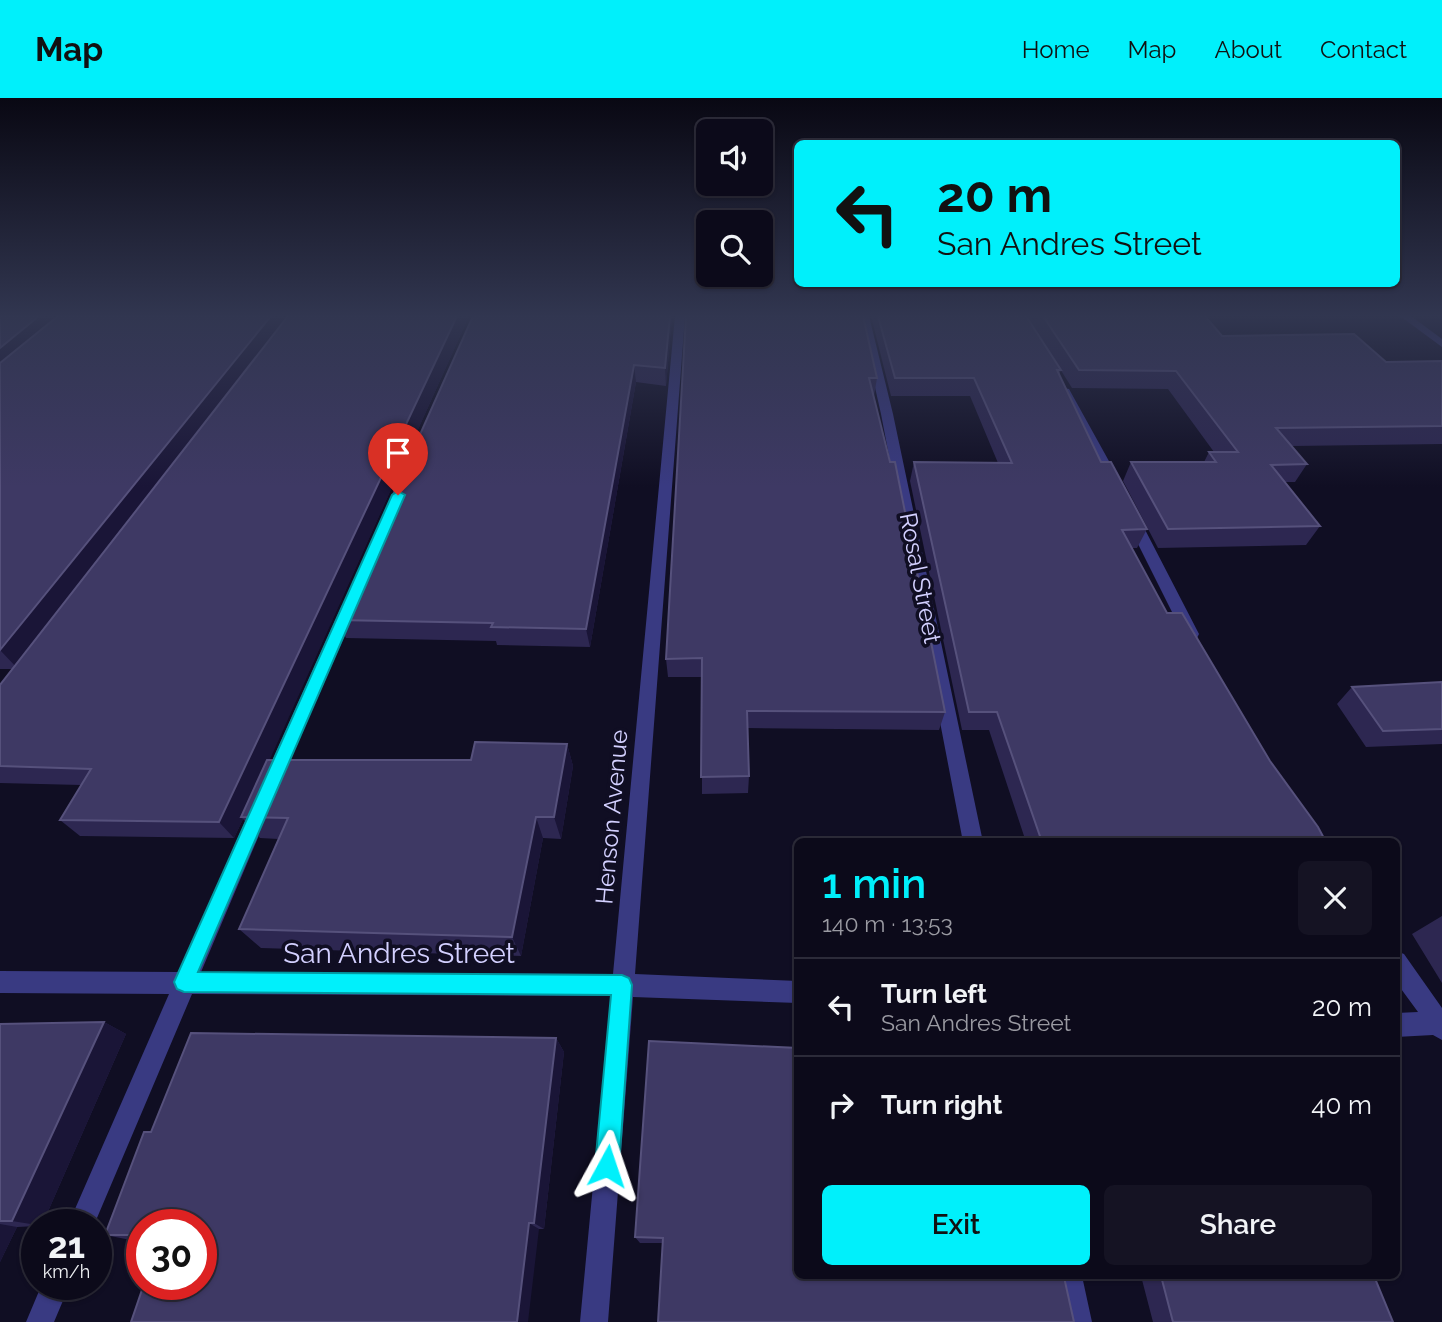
<!DOCTYPE html>
<meta charset="utf-8">
<style>
body{margin:0;font-family:Raleway,sans-serif;background:#151323;color:#f1f3f6;height:100vh;display:flex;flex-direction:column;font-size:26px;white-space:nowrap}
*{box-sizing:border-box;margin:0}
p{font-size:23px;color:#9a9aa2}
.icon{flex:none;width:38px;height:38px;fill:none;stroke:currentColor;stroke-width:2;stroke-linecap:round;stroke-linejoin:round}
.map{position:relative;flex:1;overflow:hidden}
.side{position:absolute;left:794px;top:740px;width:606px;height:441px;display:flex;flex-direction:column;background:#0c0a1a;border-radius:10px;box-shadow:0 2px 5px #0004,0 0 0 2px #2c2b39}
.side>*{flex:none}
.top-card{position:absolute;left:794px;top:42px;width:606px;height:147px;border-radius:10px;box-shadow:0 2px 5px #0004,0 0 0 2px #2c2b39;background:#00f0fb;color:#111;overflow:hidden}
.tools{position:absolute;left:696px;top:21px;display:grid;gap:14px}
.tools a{display:grid;place-items:center;width:77px;height:77px;border-radius:10px;background:#0c0a1a;box-shadow:0 2px 5px #0004,0 0 0 2px #2c2b39;font-size:35px}
.speed{position:absolute;left:21px;top:1111px;display:flex;gap:14px;font-size:35px;font-weight:700;text-align:center}
.speed>*{display:grid;place-content:center;width:91px;height:91px;border-radius:50%;background:#0c0a1a;box-shadow:0 2px 5px #0004,0 0 0 2px #2c2b39;line-height:1}
.speed small{font-size:18px;font-weight:400}
.speed .limit{border:10px solid #d22;background:#fff;color:#111}
.pin{position:absolute;display:grid;place-items:center;width:60px;height:60px;color:#fff;margin:-72px -30px;border-radius:50% 50% 50% 0;rotate:-45deg;box-shadow:0 0 7px #0007}
.pin .icon{rotate:45deg}
.me{position:absolute;width:77px;margin:-38px;rotate:5deg;stroke-linejoin:round;filter:drop-shadow(0 0 5px #0008)}
.turn{display:flex;align-items:center;gap:24px;height:147px;padding:0 28px;font-size:32px}
.turn .icon{width:91px;height:91px;stroke-width:2.5}
.turn b{display:block;font-size:49px;line-height:60px}
.round{display:grid;place-items:center;flex:none;width:74px;height:74px;border-radius:10px;background:#151323}
.summary{display:flex;align-items:center;justify-content:space-between;height:119px;padding:0 28px}
h1{font-size:42px;font-weight:600;line-height:52px;color:#00f0fb}
.primary-button{display:flex;gap:14px;margin-top:auto;padding:14px 28px}
.primary-button a{flex:1;height:80px;border-radius:10px;background:#00f0fb;color:#111;font-size:28px;font-weight:600;line-height:80px;text-align:center}
.primary-button a+a{background:#151323;color:#f1f3f6}
ul{padding:0;list-style:none}
li{display:flex;align-items:center;gap:21px;height:98px;padding:0 28px;border-top:2px solid #2c2b39}
li div{flex:1}
li b{display:block;font-size:26px}
li em{font-style:normal}
header{display:flex;align-items:center;gap:42px;box-sizing:border-box;height:98px;padding:0 35px;background:#00f0fb;color:#111}
header strong{font-size:33px}
nav{display:flex;gap:38px;margin-inline-start:auto;font-size:24px}
.map>svg:first-child{display:block}
.lines{fill:none;stroke-linecap:round;stroke-linejoin:round}
.minor{fill:#393a82;fill-rule:evenodd}
.wall{fill:#2d2751}
.shaded-wall{fill:#1a1537}
.building{fill:#3e3964;stroke:#56517c;stroke-width:2}
.route{fill:#00f0fb;stroke:#009ca3;stroke-width:2}
.labels{text-anchor:middle;stroke-width:7;stroke-linejoin:round;paint-order:stroke}
.street-label{font-size:24px;fill:#d3d0ff;stroke:#100e23}
.near-street-label{font-size:28px;fill:#d3d0ff;stroke:#100e23}
</style>
<header>
<strong>Map</strong>
<nav><a>Home</a><a>Map</a><a>About</a><a>Contact</a></nav>
</header>
<div class="map">
<svg width="1442" height="1224" viewBox="0 0 1442 1224">
<rect width="100%" height="100%" fill="#100e23"/>
<g class="lines">
<!-- minor -->
<path class="minor" d="M675,218H685L635,876L798,883V905L633,899L608,1224H580L611,898L192,896L94,1127H68L169,896L0,895V873L179,874L254,703L261,701L268,703L271,709L201,874L613,876Z
M859,218H869L893,316L983,744H963L881,316Z
M1400,218H1411L1442,241V249Z
M1059,289L1069,291L1120,383L1118,386H1108L1106,383L1057,291Z
M1132,416L1139,420L1199,536L1197,540L1191,542L1183,536L1125,420Z
M350,502L358,507L281,683L279,689L272,691L265,689L263,683L342,507Z
M1396,853L1404,856L1442,910V942L1433,937L1396,939V915L1418,914L1396,884Z
M1054,1178H1082L1092,1224H1064Z
M42,1186H70L54,1224H26Z"/>
</g>
<!-- wall -->
<path class="wall" d="M0,218H469L269,662H471L567,646L573,668L561,741L543,740L521,858L261,850L239,831L278,741L260,740L243,721L234,740L80,738L60,722L81,687L0,685V587L12,571H0Z
M672,218L666,288L636,284L590,549L497,547L496,543L346,540L337,522Z
M686,218L877,280L874,298L945,614L939,632L747,630L749,678L748,695L702,696V579H668L666,561Z
M871,218H1026L1061,272L1059,277L1101,364L1147,431L1137,450H1132L1167,515L1326,744H1026L989,632H962L910,383L914,364L998,365L970,298H891Z
M1027,218H1205L1222,238L1386,264L1442,263V346L1292,348L1307,366L1295,384H1285L1320,428L1306,447L1158,450L1123,383L1131,364H1204L1209,354H1214L1168,291L1072,290Z
M1442,584V646L1366,649L1337,606L1352,589Z
M1442,818V885L1412,836Z
M104,924L126,936L42,1127H37V1128L17,1129L0,1164V926Z
M556,940L564,954L544,1131L142,1127V1143H136L105,1137L151,1034Z
M798,950L662,1145H640L635,1139Z
M1141,1178H1374L1393,1224H1153Z"/>
<!-- shaded-wall -->
<path class="shaded-wall" d="M39,218H70L0,279V250Z
M271,218H292L18,571L0,552Z
M457,218H469L244,719H241L243,721L234,740L219,724Z
M670,218H672L666,288L665,270Z
M634,267L636,284L590,549L586,531Z
M567,646L573,668L561,741L554,719Z
M536,719L543,740L521,858L512,839Z
M104,924L126,936L42,1127H37L12,1123Z
M556,940L564,954L544,1131L534,1125Z
M529,1125L539,1131L528,1224H517Z
M0,1126L17,1129L0,1164Z"/>
<!-- building -->
<path class="building" d="M0,218H39L0,250Z
M58,218H271L0,552V265Z
M288,218H457L219,724L60,722L91,671L0,668V587Z
M473,218H670L665,270L634,267L586,531L491,529L493,525L337,522Z
M686,218H863L877,280H869L890,364H895L945,614L747,613L749,678L701,679L702,560L666,561Z
M878,218H1026L1061,272H1057L1101,364H1111L1147,431L1122,432L1167,515H1182L1270,663L1318,729L1326,744H1042L997,614H969L914,364L1012,365L974,280H895Z
M1043,218H1205L1222,238L1354,236L1386,264L1442,263V328L1276,330L1307,366L1271,367L1320,428L1168,431L1131,364H1216L1209,354H1238L1176,273L1079,272Z
M1442,584V631L1383,633L1352,589Z
M475,644L567,646L554,719H536L512,839L239,831L288,720L241,719L267,662H471Z
M104,924L12,1123H0V926Z
M191,935L556,940L534,1125H529L517,1224H131L144,1186H201V1127H142V1137H105L144,1034H151Z
M649,943L798,950V1178H1060L1064,1179L1074,1224H658L663,1140L635,1139Z
M1161,1178H1374L1393,1224H1173Z"/>
<!-- sky -->
<linearGradient id="sky" x2="0" y2="1"><stop stop-color="#090813"/><stop offset="0.56" stop-color="#313650"/><stop offset="1" stop-color="#313650" stop-opacity="0"/></linearGradient>
<rect width="1442" height="389" fill="url(#sky)"/>
<!-- route -->
<path class="route" d="M398,393L405,397L198,874L622,877L629,880L632,887L619,1068L615,1077L607,1080L599,1077L595,1068L611,897L184,894L177,891L174,884L392,397Z"/>
<g class="labels">
<!-- street labels -->
<g class="street-label">
<text transform="translate(920 480) rotate(79)" y="8">Rosal Street</text>
<text transform="translate(612 719) rotate(-85)" y="8">Henson Avenue</text>
</g>
<!-- near-street labels -->
<g class="near-street-label">
<text x="399" y="865">San Andres Street</text>
</g>
</g>
</svg>
<div class="tools">
<a><svg class="icon" aria-label="sound" viewBox="0 0 24 24"><path d="M4 9h4l5-4v14l-5-4H4zM17 9q2 3 0 6"/></svg></a>
<a><svg class="icon" aria-label="search" viewBox="0 0 24 24"><circle cx="10" cy="10" r="6"/><path d="M15 15l6 6"/></svg></a>
</div>
<div class="speed"><div>21<small>km/h</small></div><div class="limit">30</div></div>
<div class="pin" style="left:398px;top:397px;background:#d93025"><svg class="icon" aria-label="arrive" viewBox="0 0 24 24"><path d="M6 21V4h12l-3 4 3 4H6"/></svg></div>
<svg class="me" style="left:607px;top:1068px" viewBox="-20 -20 40 40"><path d="M0-17L14 15 0 8-14 15z" fill="#00f0fb" stroke="#fff" stroke-width="4"/></svg>
<div class="top-card">
<div class="turn"><svg class="icon" aria-label="left" viewBox="0 0 24 24"><path d="M17 20v-9H6M10 6l-5 5 5 5"/></svg><div><b>20 m</b>San Andres Street</div></div>
</div>
<section class="side">
<div class="summary"><div><h1>1 min</h1><p>140 m · 13:53</p></div><a class="round"><svg class="icon" aria-label="close" viewBox="0 0 24 24"><path d="M6 6l12 12M18 6L6 18"/></svg></a></div>
<ul>
<li><svg class="icon" aria-label="left" viewBox="0 0 24 24"><path d="M17 20v-9H6M10 6l-5 5 5 5"/></svg><div><b>Turn left</b><p>San Andres Street</p></div><em>20 m</em></li>
<li><svg class="icon" aria-label="right" viewBox="0 0 24 24"><path d="M7 20v-9h11M14 6l5 5-5 5"/></svg><div><b>Turn right</b></div><em>40 m</em></li>
</ul>
<div class="primary-button"><a>Exit</a><a>Share</a></div>
</section>
</div>
